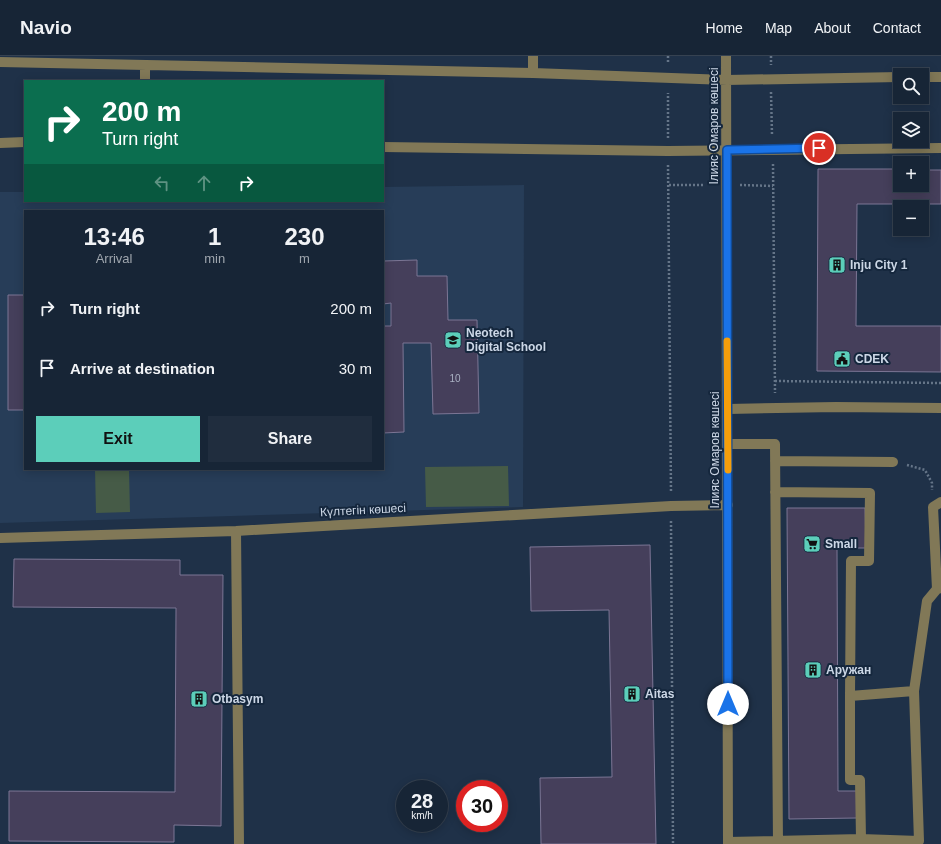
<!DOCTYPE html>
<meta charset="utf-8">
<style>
body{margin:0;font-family:Arial,sans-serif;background:#202d3e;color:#f1f3f6;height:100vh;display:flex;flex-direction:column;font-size:15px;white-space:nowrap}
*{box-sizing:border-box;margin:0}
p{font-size:13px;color:#9ea5ad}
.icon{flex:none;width:22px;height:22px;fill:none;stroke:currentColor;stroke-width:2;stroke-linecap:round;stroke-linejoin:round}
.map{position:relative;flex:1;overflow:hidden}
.sheet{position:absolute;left:24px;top:154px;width:360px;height:260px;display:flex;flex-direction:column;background:#172536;border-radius:0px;box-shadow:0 2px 10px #0003,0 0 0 1px #364251}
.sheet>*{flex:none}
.banner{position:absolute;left:24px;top:24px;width:360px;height:122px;border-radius:0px;box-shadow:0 2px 10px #0003,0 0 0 1px #364251;background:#0b6e4f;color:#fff;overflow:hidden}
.fabs{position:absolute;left:893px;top:12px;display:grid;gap:8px}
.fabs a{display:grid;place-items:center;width:36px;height:36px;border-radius:0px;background:#172536;box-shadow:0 2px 10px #0003,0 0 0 1px #364251;font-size:20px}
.speed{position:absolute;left:396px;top:724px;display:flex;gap:8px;font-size:20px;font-weight:700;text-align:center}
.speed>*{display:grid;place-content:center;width:52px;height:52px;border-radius:50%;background:#172536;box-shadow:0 2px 10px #0003,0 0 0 1px #364251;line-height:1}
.speed small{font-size:10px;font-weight:400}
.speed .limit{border:6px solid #d22;background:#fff;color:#111}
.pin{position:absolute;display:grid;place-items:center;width:34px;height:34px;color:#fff;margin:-17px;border:2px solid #fff;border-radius:50%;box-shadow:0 1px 4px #0007}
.me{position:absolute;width:44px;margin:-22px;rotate:0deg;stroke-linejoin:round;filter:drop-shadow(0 0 3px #0008)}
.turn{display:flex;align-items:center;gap:14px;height:84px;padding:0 12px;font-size:18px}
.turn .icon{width:52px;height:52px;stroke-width:2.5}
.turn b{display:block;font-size:28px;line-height:34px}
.lanes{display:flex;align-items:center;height:38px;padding:0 12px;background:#0003;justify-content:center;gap:20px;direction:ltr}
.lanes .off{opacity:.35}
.eta{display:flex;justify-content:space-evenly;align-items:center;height:68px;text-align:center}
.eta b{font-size:24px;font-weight:600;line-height:28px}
.action{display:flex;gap:8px;margin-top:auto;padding:8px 12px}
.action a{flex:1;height:46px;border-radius:0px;background:#5cceba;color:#111;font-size:16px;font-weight:600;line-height:46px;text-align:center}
.action a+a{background:#202d3e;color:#f1f3f6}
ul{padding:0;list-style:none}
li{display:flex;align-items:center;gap:12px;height:60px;padding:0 12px}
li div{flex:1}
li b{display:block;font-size:15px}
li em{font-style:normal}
header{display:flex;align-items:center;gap:24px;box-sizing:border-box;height:56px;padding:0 20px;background:#172536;border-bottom:1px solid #364251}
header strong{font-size:19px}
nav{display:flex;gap:22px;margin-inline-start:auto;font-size:14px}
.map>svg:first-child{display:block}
.built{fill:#273d58;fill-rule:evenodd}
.green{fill:#465b47}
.building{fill:#453f5b;stroke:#7c7695}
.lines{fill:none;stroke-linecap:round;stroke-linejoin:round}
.path{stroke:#657588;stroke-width:2.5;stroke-dasharray:2 2;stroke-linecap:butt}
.minor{stroke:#817857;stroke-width:10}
.route-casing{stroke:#114b97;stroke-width:10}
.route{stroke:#1a73e8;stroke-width:7}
.slow{stroke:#f59e0b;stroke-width:7}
.labels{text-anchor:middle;stroke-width:4;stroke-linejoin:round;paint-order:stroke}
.number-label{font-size:10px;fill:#aab1c3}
.street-label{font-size:12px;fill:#ccd7e6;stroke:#15273d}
.poi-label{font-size:12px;font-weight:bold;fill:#ccd7e6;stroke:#15273d;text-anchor:start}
</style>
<header>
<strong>Navio</strong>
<nav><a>Home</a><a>Map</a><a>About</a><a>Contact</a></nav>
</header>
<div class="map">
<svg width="941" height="788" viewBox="0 0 941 788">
<rect width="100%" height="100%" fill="#1f3148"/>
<!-- built -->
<path class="built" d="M524,129L523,451L0,467V136H25V145H383V131ZM25,155H383V413H25Z"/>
<!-- green -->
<path class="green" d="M508,410L509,450L426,451L425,411Z
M95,413H129L130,456L96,457Z"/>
<!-- building -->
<path class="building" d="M818,113H900V129H922V114H941V148H857L856,270H941V316L817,315Z
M417,204V220H447L448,264H477L479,357L433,358L431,287H403L404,376L383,377V270H391V247L383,248V205Z
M8,239H25V354H8Z
M787,452H865L866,492H837L838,735H857V762L789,763Z
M650,489L656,788H541L540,722L612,721L609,554L531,555L530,491Z
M14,503L180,504V519H223L221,770L174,769V786L9,785V735L175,736L176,552L13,551Z"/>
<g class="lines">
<!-- path -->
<path class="path" d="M668,0V8
M771,0V9
M771,36L772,79
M668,82V37
M773,108L775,337
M668,109L671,436
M669,129H703
M740,129L773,130
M775,325L941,327
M907,409L925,414L932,427V434
M671,465L673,788"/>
<!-- minor -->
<path class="minor" d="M533,0V17
M726,0L728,788
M0,6L533,17L727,24L900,21
M145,9V25
M922,21H941
M0,87L25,86
M383,91L668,95L941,92
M728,353L836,351L941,352
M728,388H775L778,788
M775,405L893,406
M775,436L870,437L869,505H851L850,640
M236,475L239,788
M0,482L236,475L671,450L728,449
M937,533L933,451L941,446
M914,635L927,545L937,533L941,532
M728,786L861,783L919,785L914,635L850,640V724H860L861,783"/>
</g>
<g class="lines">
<!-- route casing -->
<g class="route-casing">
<path id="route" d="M728,648L727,94L819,92"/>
</g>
<!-- route -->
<use href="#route" class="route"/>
<!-- slow -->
<path class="slow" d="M727,285L728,414"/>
</g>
<!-- icons -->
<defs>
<g id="building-square" transform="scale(0.9)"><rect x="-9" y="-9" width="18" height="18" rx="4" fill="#5cceba" stroke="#15273d"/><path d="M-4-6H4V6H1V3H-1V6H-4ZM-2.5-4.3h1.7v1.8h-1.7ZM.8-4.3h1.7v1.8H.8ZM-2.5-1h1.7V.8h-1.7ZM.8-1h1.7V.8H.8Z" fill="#111"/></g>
<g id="school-square" transform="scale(0.9)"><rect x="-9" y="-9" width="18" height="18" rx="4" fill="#5cceba" stroke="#15273d"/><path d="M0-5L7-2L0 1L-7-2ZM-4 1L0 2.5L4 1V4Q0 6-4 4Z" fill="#111"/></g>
<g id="civic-square" transform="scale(0.9)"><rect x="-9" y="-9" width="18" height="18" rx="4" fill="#5cceba" stroke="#15273d"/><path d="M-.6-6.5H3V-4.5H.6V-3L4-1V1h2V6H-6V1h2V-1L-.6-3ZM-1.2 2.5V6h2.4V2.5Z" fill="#111"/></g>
<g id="supermarket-square" transform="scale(0.9)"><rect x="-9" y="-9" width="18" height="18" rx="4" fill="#5cceba" stroke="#15273d"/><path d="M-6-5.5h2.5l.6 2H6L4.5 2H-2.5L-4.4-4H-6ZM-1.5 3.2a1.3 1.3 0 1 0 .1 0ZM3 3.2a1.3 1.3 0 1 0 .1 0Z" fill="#111"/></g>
</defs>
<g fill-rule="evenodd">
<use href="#building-square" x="837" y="209"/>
<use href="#school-square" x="453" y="284"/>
<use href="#civic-square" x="842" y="303"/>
<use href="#supermarket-square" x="812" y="488"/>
<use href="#building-square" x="813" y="614"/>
<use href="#building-square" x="632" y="638"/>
<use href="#building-square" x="199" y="643"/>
</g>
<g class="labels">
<!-- number labels -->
<g class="number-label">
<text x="455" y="326">10</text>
</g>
<!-- street labels -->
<g class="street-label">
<text transform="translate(714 70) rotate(-90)" y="4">Ілияс Омаров көшесі</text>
<text transform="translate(715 394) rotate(-90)" y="4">Ілияс Омаров көшесі</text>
<text transform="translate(363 454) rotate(-3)" y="4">Күлтегін көшесі</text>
</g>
<!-- poi labels -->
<g class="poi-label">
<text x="850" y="213">Inju City 1</text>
<text x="466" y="281">Neotech<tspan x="466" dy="14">Digital School</tspan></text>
<text x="855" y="307">CDEK</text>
<text x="825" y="492">Small</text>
<text x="826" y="618">Аружан</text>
<text x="645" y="642">Aitas</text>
<text x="212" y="647">Otbasym</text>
</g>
</g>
</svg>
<div class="fabs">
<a><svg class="icon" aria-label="search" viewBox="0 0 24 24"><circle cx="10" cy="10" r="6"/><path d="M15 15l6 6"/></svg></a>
<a><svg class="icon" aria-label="layers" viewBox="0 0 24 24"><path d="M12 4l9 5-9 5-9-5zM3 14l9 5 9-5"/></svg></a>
<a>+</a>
<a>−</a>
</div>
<div class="speed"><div>28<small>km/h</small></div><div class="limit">30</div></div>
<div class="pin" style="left:819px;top:92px;background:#d93025"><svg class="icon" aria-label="arrive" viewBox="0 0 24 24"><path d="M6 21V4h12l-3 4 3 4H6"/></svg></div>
<svg class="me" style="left:728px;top:648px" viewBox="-20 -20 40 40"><circle r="19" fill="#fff"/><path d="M0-13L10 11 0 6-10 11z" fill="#1a73e8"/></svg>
<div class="banner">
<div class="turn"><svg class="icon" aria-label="right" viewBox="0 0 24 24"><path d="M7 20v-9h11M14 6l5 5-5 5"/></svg><div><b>200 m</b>Turn right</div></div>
<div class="lanes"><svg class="icon off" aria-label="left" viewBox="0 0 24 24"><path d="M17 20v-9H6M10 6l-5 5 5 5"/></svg><svg class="icon off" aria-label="ahead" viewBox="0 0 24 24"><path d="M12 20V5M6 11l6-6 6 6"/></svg><svg class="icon" aria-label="right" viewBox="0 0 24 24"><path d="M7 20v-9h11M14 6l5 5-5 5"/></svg></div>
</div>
<section class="sheet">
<div class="eta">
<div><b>13:46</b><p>Arrival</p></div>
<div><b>1</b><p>min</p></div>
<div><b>230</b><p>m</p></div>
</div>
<ul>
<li><svg class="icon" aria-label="right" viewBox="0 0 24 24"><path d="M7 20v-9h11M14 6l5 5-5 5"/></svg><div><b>Turn right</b></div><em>200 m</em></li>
<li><svg class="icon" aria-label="arrive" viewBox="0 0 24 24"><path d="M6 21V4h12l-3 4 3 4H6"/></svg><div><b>Arrive at destination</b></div><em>30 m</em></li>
</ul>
<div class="action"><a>Exit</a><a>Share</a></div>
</section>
</div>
